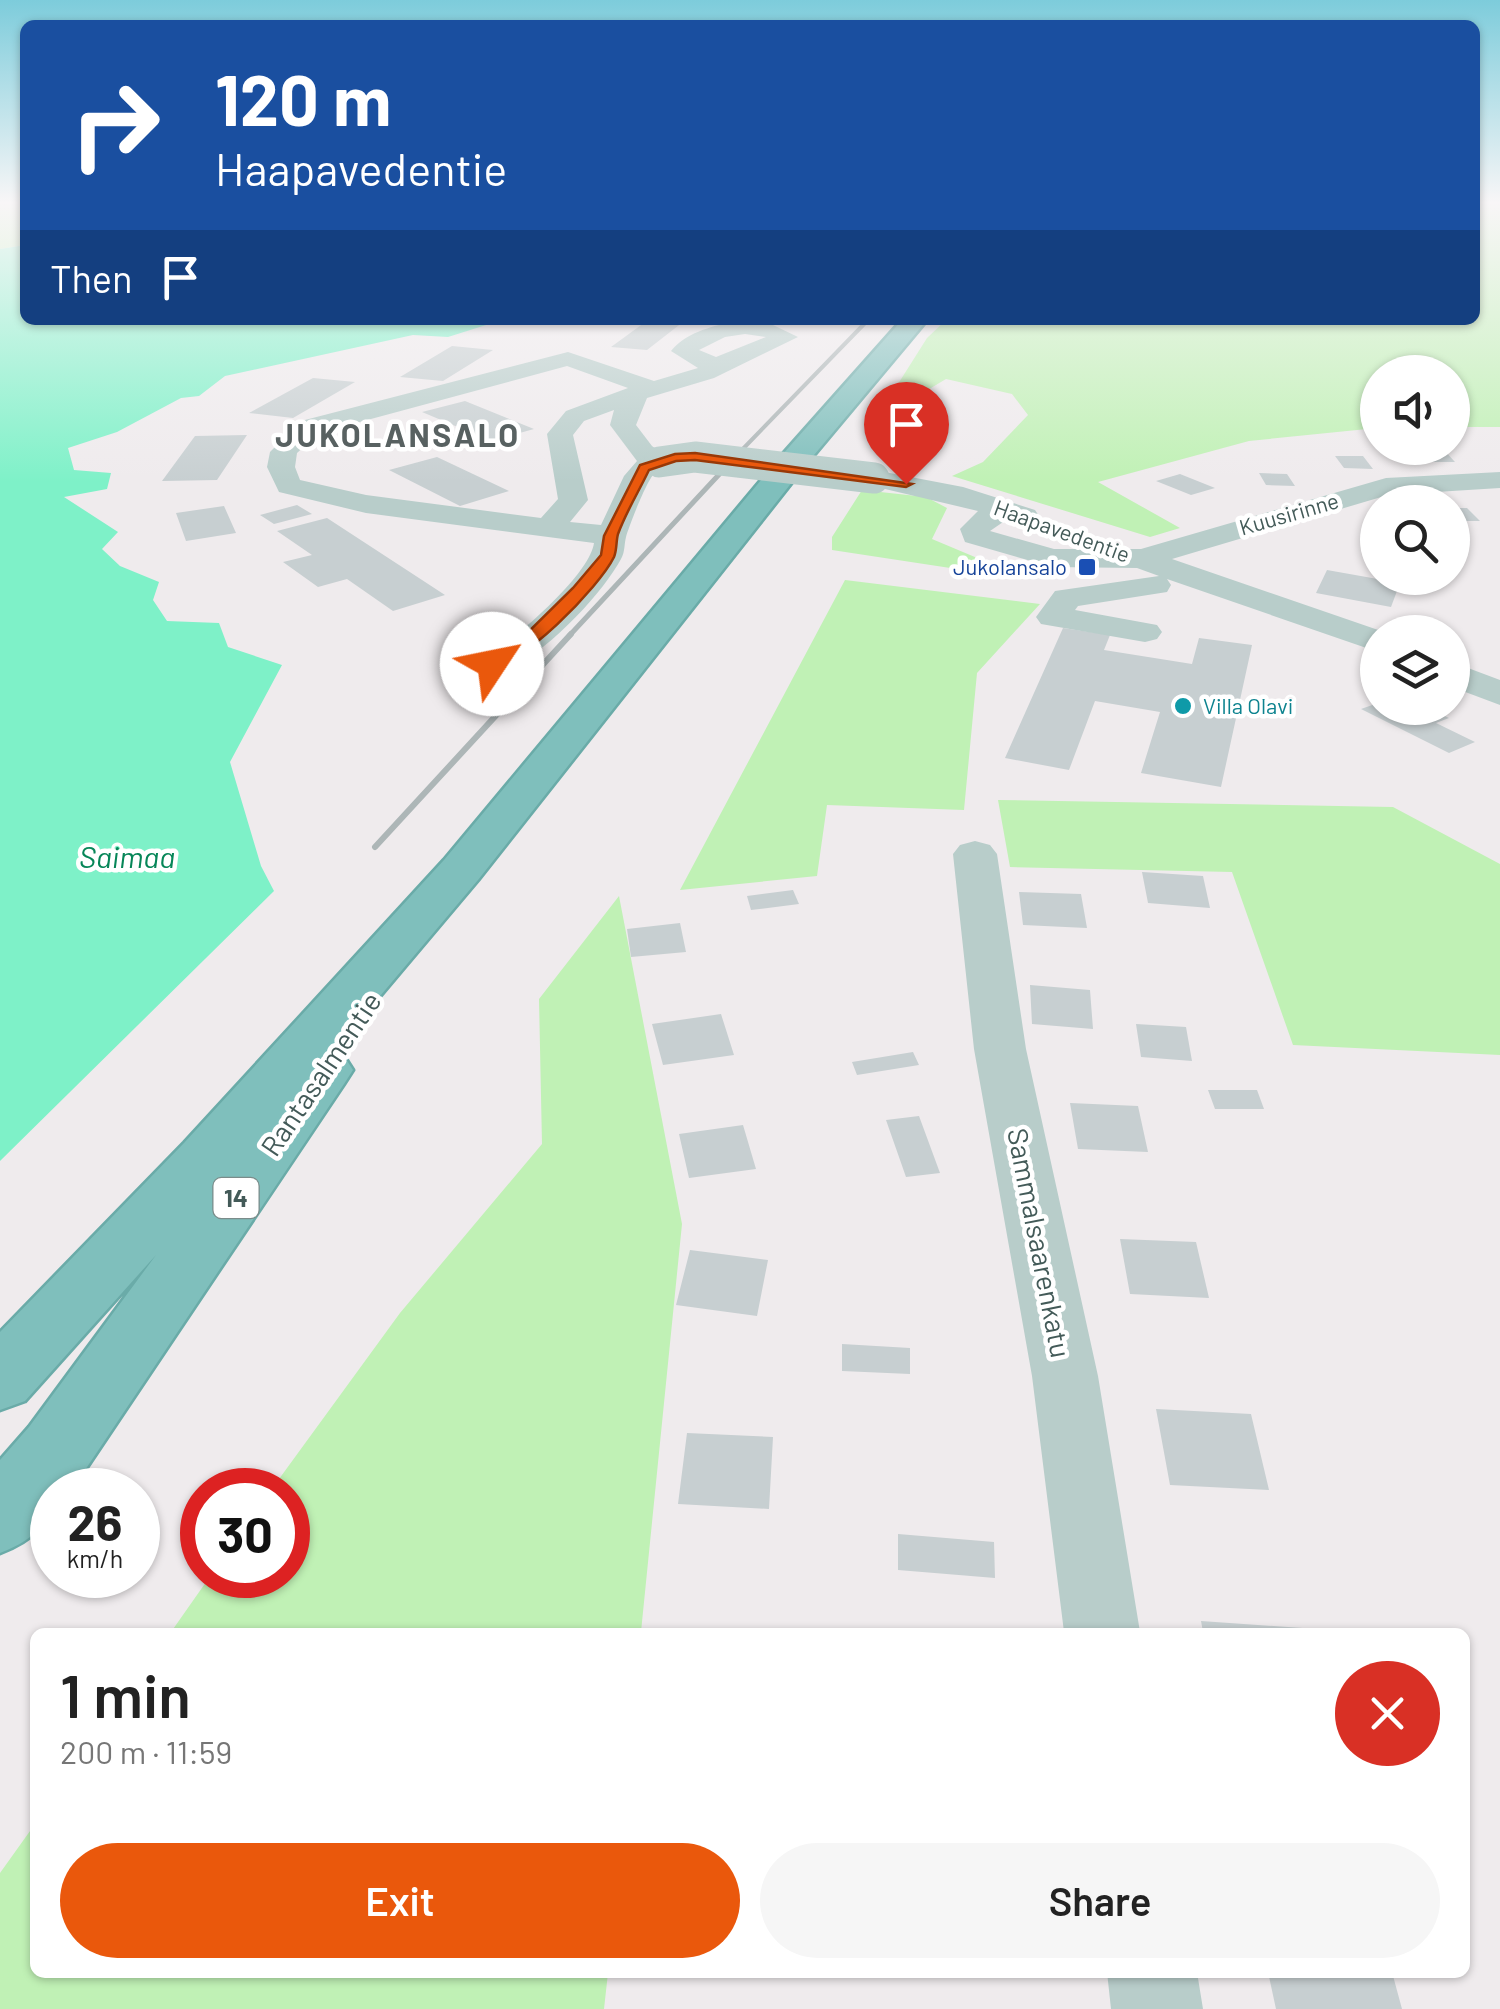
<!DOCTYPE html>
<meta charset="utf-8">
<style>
body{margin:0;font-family:Barlow,sans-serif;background:#f6f6f6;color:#222;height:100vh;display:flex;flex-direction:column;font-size:38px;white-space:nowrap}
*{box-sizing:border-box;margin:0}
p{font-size:32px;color:#767676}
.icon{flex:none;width:55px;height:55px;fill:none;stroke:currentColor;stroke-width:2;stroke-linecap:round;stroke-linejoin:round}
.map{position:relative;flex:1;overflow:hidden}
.panel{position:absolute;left:30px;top:1628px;width:1440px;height:350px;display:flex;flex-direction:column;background:#fff;border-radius:15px;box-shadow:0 2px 8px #0004}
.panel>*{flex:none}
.top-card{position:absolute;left:20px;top:20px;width:1460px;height:305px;border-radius:15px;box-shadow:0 2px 8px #0004;background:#1a4fa0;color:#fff;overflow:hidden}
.tools{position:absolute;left:1360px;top:355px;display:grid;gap:20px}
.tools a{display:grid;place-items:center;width:110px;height:110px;border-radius:50%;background:#fff;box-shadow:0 2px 8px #0004;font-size:50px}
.speed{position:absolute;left:30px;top:1468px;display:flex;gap:20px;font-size:50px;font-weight:700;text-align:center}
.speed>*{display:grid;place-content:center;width:130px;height:130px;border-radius:50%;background:#fff;box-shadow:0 2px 8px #0004;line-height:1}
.speed small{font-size:25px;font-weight:400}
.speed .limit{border:15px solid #d22;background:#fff;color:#111}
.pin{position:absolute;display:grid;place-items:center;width:85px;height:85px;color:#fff;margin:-102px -42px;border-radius:50% 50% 50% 0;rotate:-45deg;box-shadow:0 0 10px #0007}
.pin .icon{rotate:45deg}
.me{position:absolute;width:110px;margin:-55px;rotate:56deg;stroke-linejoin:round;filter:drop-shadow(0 0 8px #0008)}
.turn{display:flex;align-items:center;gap:35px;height:210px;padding:0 30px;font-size:45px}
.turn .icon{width:130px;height:130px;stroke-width:2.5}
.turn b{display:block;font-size:70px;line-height:85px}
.then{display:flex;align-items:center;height:95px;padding:0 30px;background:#0003;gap:20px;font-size:38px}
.round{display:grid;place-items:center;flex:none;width:105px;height:105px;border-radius:52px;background:#f6f6f6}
.headline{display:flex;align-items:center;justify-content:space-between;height:170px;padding:0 30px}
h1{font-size:60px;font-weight:600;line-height:75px}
.action{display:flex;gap:20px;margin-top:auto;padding:20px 30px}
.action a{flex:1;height:115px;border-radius:60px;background:#ea580c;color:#fff;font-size:40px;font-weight:600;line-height:115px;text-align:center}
.action a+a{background:#f6f6f6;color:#222}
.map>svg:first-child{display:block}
.green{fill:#c0f1b5}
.water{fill:#7ef1c8}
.building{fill:#c7cfd1}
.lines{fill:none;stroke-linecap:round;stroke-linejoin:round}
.highway-casing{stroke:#6aaba8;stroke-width:5}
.minor{fill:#b8cdca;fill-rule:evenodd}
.highway{fill:#7fbfbc;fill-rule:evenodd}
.rail-far2{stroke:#adb6b7;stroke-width:4}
.rail-far1{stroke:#adb6b7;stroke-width:5}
.rail{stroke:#adb6b7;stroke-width:6}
.minor-bridge{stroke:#b8cdca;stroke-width:31}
.route{fill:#ea580c;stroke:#983908;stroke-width:2.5}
.transit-dot{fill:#1a4fb4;stroke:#fff;stroke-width:4}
.culture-dot{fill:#0f9aa8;stroke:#fff;stroke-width:4}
.labels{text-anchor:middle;stroke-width:9;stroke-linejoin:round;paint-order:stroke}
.far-street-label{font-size:22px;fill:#435a58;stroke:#fff}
.far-transit-label{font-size:22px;fill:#164399;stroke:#fff;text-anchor:end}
.far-culture-label{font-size:22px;fill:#0d838f;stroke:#fff;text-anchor:start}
.shield{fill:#fff;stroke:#7b8c8a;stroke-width:2.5}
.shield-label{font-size:25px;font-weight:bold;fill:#435a58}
.street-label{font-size:28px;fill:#435a58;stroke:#fff}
.water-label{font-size:30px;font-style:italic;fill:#068658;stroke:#fff}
.far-district-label{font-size:32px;font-weight:bold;letter-spacing:2.5px;fill:#586161;stroke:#fff}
</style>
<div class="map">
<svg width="1500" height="2009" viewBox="0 0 1500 2009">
<rect width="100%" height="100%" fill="#efebed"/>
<!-- green -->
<path class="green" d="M0,201H25V245L0,249Z
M1475,201H1500V427H1453L1452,372H1378L1377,428L1249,441L1098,482L1180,528L1150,537L952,476L983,462L1028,415L1012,394L946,379L874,422L927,338L946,320H1475Z
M862,490L926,497L947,508L932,539L982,560L1034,567L1016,578L832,550V537Z
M845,580L1040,604L977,673L964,810L827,805L817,876L680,890Z
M998,800L1393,807L1500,864V1055L1293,1045L1232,872L1010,867Z
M619,896L682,1224L641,1632H171L211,1575H288V1490H271L400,1313L542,1144L539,999Z
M35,1824V1972L608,1973L604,2009H0V1873Z"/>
<!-- water -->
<path class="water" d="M25,245V320H502L448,337L413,335L225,376L199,396L181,398L117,432L68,448L74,470L111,473L107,489L64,497L118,532L102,549L120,566L159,582L153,600L167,621L219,623L228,647L282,665L230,762L261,866L274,891L0,1161V249Z"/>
<!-- building -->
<path class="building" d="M648,320L683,322L647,350L611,347Z
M452,346L493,350L443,381L400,377Z
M313,378L355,382L293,418L249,413Z
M465,401L534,429L491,441L422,412Z
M247,435L217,480L162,481L195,436Z
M1416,450H1444L1455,462H1427Z
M1335,456H1363L1373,469L1344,468Z
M437,457L509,491L460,506L389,470Z
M1259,473L1287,474L1295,486L1266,485Z
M1180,474L1215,488L1191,495L1156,481Z
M297,505L312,514L274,524L260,515Z
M224,506L236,533L186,541L176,513Z
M1452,508H1467L1480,521H1452Z
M327,518L445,595L393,611L347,579L318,587L283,562L312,555L277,531Z
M1327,570L1400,583L1391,607L1316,593Z
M1063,628L1110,635L1104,650L1192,664L1199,638L1252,645L1221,787L1141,773L1160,712L1095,701L1069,770L1005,758Z
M1378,703V708H1428L1449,718L1436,723L1475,742L1449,753L1361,709Z
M1142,872L1203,876L1210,908L1148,903Z
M793,890L799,904L751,910L747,896Z
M1019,892L1081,894L1087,928L1023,925Z
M680,923L686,952L631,957L627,929Z
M1030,985L1090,990L1093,1029L1032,1024Z
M721,1014L734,1055L663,1065L652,1024Z
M1136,1024L1186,1027L1192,1061L1141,1057Z
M913,1052L919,1065L857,1075L852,1062Z
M1208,1090H1257L1264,1109H1215Z
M1070,1103L1138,1106L1148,1152L1078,1149Z
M919,1116L940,1173L906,1177L886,1120Z
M743,1125L756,1169L689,1178L679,1134Z
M1120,1239L1196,1242L1209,1298L1130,1294Z
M690,1250L768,1260L757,1316L676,1305Z
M842,1344L910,1348V1374L842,1371Z
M1156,1409L1251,1414L1269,1490L1170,1485Z
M687,1433L773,1437L769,1509L678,1504Z
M898,1534L994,1542L995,1578L898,1570Z
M1201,1621L1317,1629L1318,1632H1203Z
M1268,1972H1392L1402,2009H1276Z"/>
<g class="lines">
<!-- highway casing -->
<g class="highway-casing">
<path id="highway" d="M902,320H927L804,467L478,880L332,1053L344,1056L353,1070L344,1084L83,1473L69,1490H52C52,1525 31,1541 0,1553V1460L29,1427L156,1255L25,1401L0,1410V1332L184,1143L444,860L782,455Z"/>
</g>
<!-- minor -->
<path class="minor" d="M732,322L773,325L798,337L714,378L647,398L636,425L652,446L673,462C667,470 661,468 654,474C647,480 629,526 626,537C624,545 625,552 621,559C598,602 509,695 456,682L451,674C463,656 489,656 506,643C530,625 590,572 594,543L366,513L279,492L267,467L270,452L301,421L568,352L654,381L698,368L671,351C686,333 709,327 732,322ZM745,334L766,337L716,357L699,350L725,337ZM567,366L628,388L566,411L547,434L558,499L541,518L366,495L300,480L295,467L297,453L319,433ZM614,410L610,425L637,461L624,476L601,525L570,522L588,500L573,435L584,421Z
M874,470L963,487L1035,510L1039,516L1035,522L1024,525L1006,520L990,531L1054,549H1141L1386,478L1500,472V488L1388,495L1172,559L1384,632H1378V652L1167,579L1171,585L1167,592L1078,606L1075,610L1157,625L1162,632L1157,639L1145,642L1041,624L1036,617L1055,591L1159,576L1137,568L1052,567L965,542L960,529L978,511L864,484L860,478L864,472Z
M1452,662L1500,680V705L1452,687Z
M975,841L990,845L997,854L1026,1049L1098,1376L1140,1632H1064L1032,1376L974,1049L953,854L960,845Z
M1107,1972H1197L1203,2009H1111Z"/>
<!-- highway -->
<use href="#highway" class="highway"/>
<!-- rail-far2 -->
<path class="rail-far2" d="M737,455L868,320"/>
<!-- rail-far1 -->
<path class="rail-far1" d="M569,636L739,453"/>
<!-- rail -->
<path class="rail" d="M375,847L571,634"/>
<!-- minor-bridge -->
<path class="minor-bridge" d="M659,462L695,457L874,478"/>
</g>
<!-- sky -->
<linearGradient id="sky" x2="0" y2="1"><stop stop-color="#7dccdb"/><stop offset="0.42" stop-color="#f8f6f7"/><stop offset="1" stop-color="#f8f6f7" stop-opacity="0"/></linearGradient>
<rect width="1500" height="482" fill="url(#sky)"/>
<!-- route -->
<path class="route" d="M695,453L912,484L906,487L695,460L676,461L649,470C639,491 626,512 618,534C616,541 617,550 614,557C600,586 519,671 486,667V660L510,650L573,588L601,555L604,536L640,465L675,454Z"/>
<!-- markers -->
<rect class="transit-dot" x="1077" y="557" width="20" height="20" rx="5"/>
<circle class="culture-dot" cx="1183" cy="706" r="10"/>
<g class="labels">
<!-- far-street labels -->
<g class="far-street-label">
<text transform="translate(1289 514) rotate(-16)" y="8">Kuusirinne</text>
<text transform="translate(1062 531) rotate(20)" y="8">Haapavedentie</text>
</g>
<!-- far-transit labels -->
<g class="far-transit-label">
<text x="1067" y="575">Jukolansalo</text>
</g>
<!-- far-culture labels -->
<g class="far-culture-label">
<text x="1203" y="714">Villa Olavi</text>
</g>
<!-- shield labels -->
<rect class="shield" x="213.5" y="1178" width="45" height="40" rx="8"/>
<g class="shield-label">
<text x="236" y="1207">14</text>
</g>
<!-- street labels -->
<g class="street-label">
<text transform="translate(321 1074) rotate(-56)" y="10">Rantasalmentie</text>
<text transform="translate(1039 1243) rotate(79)" y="10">Sammalsaarenkatu</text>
</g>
<!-- water labels -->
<g class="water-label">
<text x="127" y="868">Saimaa</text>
</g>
<!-- far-district labels -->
<g class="far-district-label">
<text x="398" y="447">JUKOLANSALO</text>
</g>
</g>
</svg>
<div class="tools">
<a><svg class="icon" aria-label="sound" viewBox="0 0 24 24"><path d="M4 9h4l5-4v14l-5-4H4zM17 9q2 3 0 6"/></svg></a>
<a><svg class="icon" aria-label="search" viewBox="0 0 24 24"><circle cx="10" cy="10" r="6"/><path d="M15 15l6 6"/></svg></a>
<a><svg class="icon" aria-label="layers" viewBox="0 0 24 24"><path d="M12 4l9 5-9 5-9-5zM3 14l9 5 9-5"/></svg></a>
</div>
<div class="speed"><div>26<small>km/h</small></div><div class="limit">30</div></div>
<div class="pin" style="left:906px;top:484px;background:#d93025"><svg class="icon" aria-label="arrive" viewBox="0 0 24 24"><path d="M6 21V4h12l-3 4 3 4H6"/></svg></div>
<svg class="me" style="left:492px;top:664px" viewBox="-20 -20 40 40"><circle r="19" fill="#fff"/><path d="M0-13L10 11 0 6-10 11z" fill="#ea580c"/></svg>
<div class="top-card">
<div class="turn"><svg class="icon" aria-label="right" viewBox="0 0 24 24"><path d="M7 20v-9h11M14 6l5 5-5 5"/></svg><div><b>120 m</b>Haapavedentie</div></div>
<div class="then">Then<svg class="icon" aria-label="arrive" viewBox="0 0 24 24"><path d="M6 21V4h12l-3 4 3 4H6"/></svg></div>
</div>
<section class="panel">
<div class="headline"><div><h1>1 min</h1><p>200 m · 11:59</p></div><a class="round" style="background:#d93025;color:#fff"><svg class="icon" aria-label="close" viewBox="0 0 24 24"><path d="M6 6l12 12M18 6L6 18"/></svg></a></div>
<div class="action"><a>Exit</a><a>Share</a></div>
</section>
</div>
